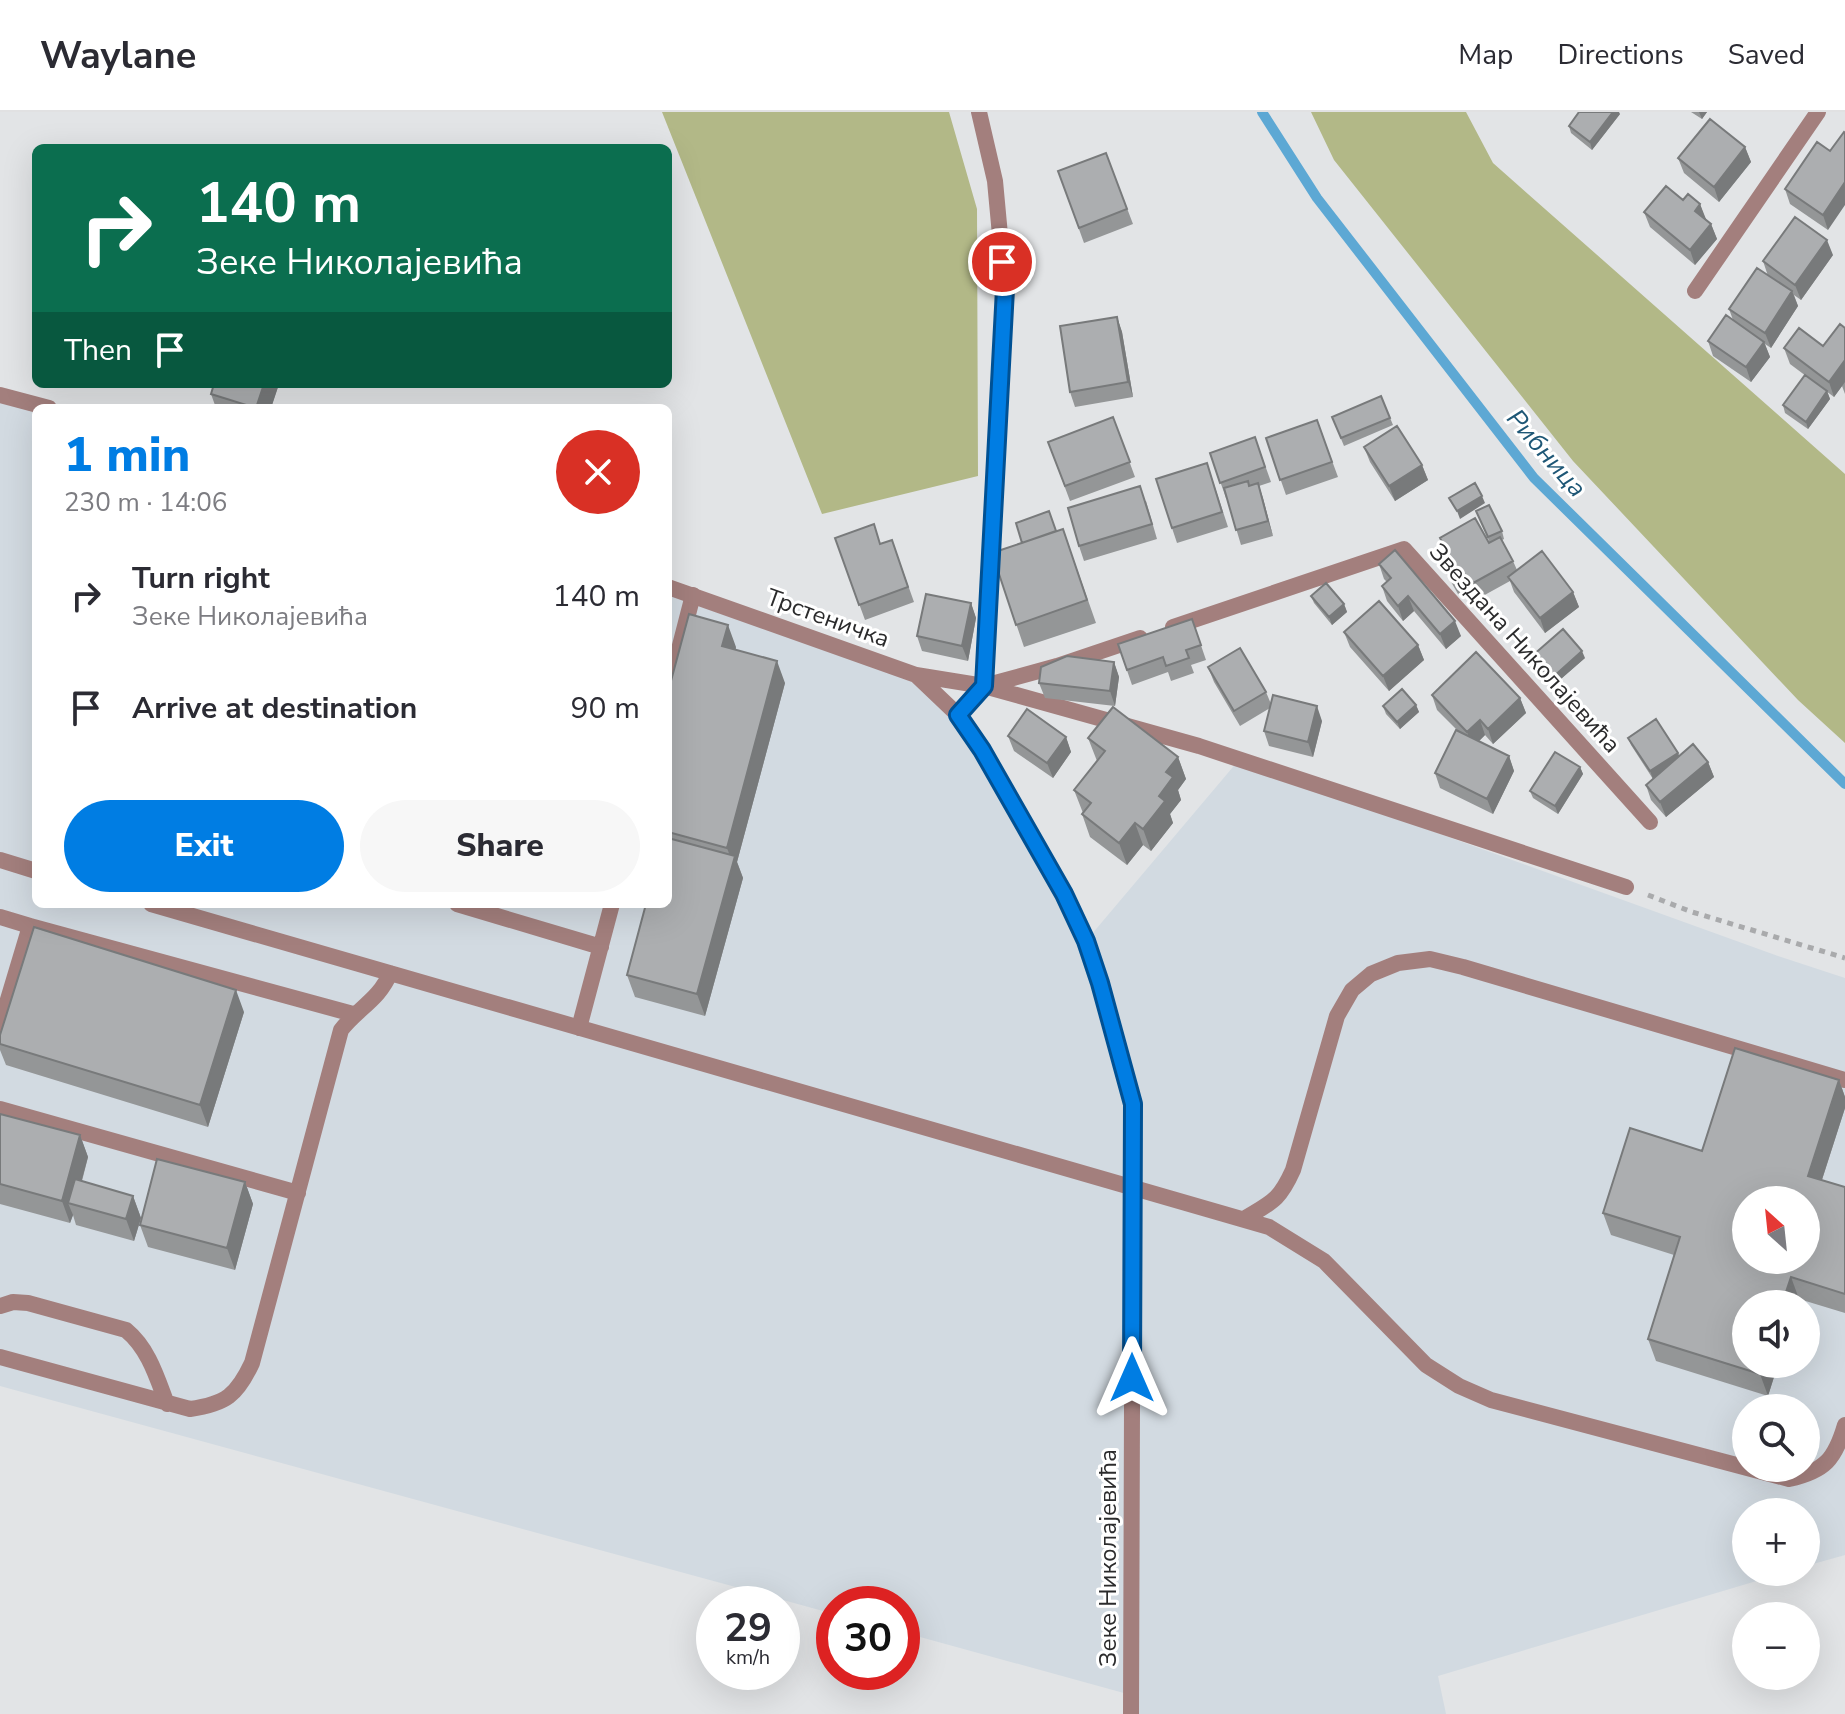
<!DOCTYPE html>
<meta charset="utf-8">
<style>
body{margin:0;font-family:"Nunito Sans",sans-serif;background:#f7f7f7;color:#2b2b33;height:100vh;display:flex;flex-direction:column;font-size:30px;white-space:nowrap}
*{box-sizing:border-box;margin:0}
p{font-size:26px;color:#7c7c81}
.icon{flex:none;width:44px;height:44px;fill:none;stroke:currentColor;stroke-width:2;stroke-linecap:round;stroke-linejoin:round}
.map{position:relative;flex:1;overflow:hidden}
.drawer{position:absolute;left:32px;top:292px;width:640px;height:504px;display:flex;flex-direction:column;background:#fff;border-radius:12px;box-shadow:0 8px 32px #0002}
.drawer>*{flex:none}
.hud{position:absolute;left:32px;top:32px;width:640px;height:244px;border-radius:12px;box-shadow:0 8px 32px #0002;background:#0b6e4f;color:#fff;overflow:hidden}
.needle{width:52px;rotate:333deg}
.fabs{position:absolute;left:1732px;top:1074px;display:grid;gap:16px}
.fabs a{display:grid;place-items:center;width:88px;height:88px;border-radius:50%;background:#fff;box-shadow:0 8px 32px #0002;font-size:40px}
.speed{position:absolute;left:696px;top:1474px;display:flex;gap:16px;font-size:40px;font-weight:700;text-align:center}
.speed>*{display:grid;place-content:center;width:104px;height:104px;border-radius:50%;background:#fff;box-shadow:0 8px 32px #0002;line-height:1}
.speed small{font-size:20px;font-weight:400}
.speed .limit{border:12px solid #d22;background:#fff;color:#111}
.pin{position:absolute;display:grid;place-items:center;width:68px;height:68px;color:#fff;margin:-34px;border:4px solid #fff;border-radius:50%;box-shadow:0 2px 8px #0007}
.me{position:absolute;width:88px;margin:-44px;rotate:0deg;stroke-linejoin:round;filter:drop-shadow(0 0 6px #0008)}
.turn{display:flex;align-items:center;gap:28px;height:168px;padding:0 32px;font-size:36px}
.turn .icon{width:104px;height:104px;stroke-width:2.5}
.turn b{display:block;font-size:56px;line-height:68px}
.then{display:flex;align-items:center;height:76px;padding:0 32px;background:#0003;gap:16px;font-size:30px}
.round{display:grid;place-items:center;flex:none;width:84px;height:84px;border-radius:42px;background:#f7f7f7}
.summary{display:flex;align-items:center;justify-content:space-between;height:136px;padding:0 32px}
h1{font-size:48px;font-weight:800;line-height:60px;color:#007de3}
.action{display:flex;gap:16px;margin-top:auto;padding:16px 32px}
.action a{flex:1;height:92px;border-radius:48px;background:#007de3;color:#fff;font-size:32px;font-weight:800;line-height:92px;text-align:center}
.action a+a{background:#f7f7f7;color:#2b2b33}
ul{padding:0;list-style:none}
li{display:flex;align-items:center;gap:24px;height:112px;padding:0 32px}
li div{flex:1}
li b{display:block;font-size:30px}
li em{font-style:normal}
header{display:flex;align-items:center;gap:48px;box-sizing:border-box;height:112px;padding:0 40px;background:#fff;border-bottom:2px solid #e1e1e2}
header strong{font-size:38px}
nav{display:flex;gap:44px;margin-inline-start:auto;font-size:28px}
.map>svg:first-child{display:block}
.built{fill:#d2dae1;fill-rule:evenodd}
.green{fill:#b2b887}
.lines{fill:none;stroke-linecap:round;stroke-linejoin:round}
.stream{stroke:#5da8d4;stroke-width:10}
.path{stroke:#a9aaac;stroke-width:5;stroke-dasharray:6 6;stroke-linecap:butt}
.service{stroke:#a37f7d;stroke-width:16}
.minor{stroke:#a37f7d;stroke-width:16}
.wall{fill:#949697}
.shaded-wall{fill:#787a7b}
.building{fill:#acaeb0;stroke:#787a7b;stroke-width:2;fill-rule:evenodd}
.route-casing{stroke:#005194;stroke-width:20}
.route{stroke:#007de3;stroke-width:14}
.labels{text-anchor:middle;stroke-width:6;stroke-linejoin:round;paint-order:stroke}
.street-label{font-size:24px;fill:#2b2b2c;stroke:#fff}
.water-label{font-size:26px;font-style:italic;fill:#1e5776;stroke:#fff}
</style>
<header>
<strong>Waylane</strong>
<nav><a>Map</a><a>Directions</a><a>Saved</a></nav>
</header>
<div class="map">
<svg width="1845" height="1602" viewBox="0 0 1845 1602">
<rect width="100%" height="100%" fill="#e2e4e6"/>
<!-- built -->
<path class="built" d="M0,283L36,296V792H668V475L916,563L958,603L1086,829L1238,649L1778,844L1845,866V1443L1806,1454V1400H1746V1460H1787L1438,1564L1446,1602H1131V1583L902,1520V1492H834V1502L0,1274ZM1746,1088H1806V1148H1746ZM1746,1192H1806V1252H1746ZM1746,1296H1806V1356H1746Z"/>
<!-- green -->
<path class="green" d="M662,0H949L977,97L978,364L822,402Z
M1311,0H1466L1493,51L1845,362V631L1798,588L1573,349L1334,48Z"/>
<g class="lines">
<!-- stream -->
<path class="stream" d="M1262,0L1317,86L1534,366L1845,672"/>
<!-- path -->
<path class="path" d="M1648,783L1692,800L1845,846"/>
<!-- service -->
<path class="service" d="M668,580L693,483
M0,748L36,759
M151,792L1269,1115L1324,1149L1426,1253L1459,1274L1491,1288L1789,1367C1825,1359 1835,1347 1845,1313
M457,792L601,835
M0,805L30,814
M0,914L30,814L353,902
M579,916L612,792
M0,997L298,1081
M1244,1107C1272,1090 1279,1089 1293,1058L1337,904L1352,878L1371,862L1398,851L1430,847L1463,855L1845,968
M0,1194L13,1190L28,1191L126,1218C149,1237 157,1266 167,1292
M0,1245L190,1297C226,1292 237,1283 252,1251L341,918C357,897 380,887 390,861"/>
<!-- minor -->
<path class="minor" d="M1695,179L1818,0
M0,283L49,296
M668,475L916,563L958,603L982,638L1064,782L1086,829L1100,871L1133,992L1131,1602
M1173,515L1404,437L1650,710
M916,563L984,574L1199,634L1626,775
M984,574L1057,554L1140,526
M958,603L984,574L1005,177L995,69L979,0"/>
</g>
<!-- wall -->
<path class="wall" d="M1691,0H1707L1702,7Z
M1620,2L1592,38L1571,21L1569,14Z
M1745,35L1751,50L1719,90L1684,61L1678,46Z
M1830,39L1828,118L1790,92L1785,77Z
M1106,41L1133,112L1084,131L1058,59Z
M1683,88L1700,92L1705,107L1711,112L1717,127L1695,153L1650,115L1644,100Z
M1833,143L1801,188L1794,183L1798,194L1771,236L1765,232L1770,245L1751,270L1713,244L1708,229L1733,208L1729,197L1768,164L1763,149Z
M1117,205L1122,220L1133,285L1075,295L1070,280Z
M1845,216V282L1842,274L1834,285L1790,252L1784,236L1823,234Z
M279,272L271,296H216L211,282Z
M1827,279L1830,287L1808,317L1785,301L1783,293Z
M1381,284L1393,313L1344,334L1332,305Z
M1113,305L1135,365L1070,389L1048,330Z
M1317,308L1338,365L1286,383L1266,326Z
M1255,325L1271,370L1259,374L1273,424L1241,433L1227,386H1226L1210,341Z
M1364,335L1422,353L1428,368L1395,389L1370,350Z
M1212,366L1228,415L1177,431L1172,416Z
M1146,389L1157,427L1084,449L1079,434Z
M1476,399L1502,419L1504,427L1502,428L1513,449L1517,458L1573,480L1579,495L1545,521L1514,480L1510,469L1472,490L1465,478L1458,482L1446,461L1440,446L1446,442L1440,426L1490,431Z
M1063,417L1096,511L1024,535L992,441Z
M835,426L881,432L892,428L914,490L865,508Z
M1379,452L1461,524L1446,537L1414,499L1403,509L1387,489L1382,474L1387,470L1384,467Z
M1311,484L1344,492L1347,500L1332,513L1314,491Z
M971,491L976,506L968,549L922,539L917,524Z
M1192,507L1206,548L1191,553L1194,561L1171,569L1168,560L1132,573L1118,532Z
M1344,520L1418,533L1424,548L1389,579L1350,535Z
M736,535V538L785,571L737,750L743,766L705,904L635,885L627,863L668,792V580Z
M1532,544L1585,546L1554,573L1535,551Z
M1114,550L1119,565L1115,594L1045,586L1039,571Z
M1208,555L1266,580L1271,592L1322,609L1313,645L1269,634L1264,619L1270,596L1240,614L1214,570Z
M1432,583L1520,586L1526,601L1493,632L1485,623L1479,629L1509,644L1514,659L1493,702L1440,676L1435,661L1457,618L1437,598Z
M1416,593L1419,600L1400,617L1386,602L1383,594Z
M1008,624L1066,625L1071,640L1053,666L1014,639Z
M1088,626L1178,645L1186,667L1178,678L1181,688L1170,702L1173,711L1151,739L1143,733L1127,753L1090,725L1082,702L1083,701L1074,678L1097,649Z
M1628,626L1678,641L1679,644L1708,650L1714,665L1666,705L1651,688L1646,673L1653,667L1631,633Z
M1580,655L1583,662L1558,702L1533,686L1530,679Z
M244,900L208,1015L6,953L0,938V923Z
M1839,968L1845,985V996L1822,1068L1845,1075V1201L1799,1187L1768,1284L1656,1249L1648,1227L1674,1143L1611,1123L1603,1101L1702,1039Z
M0,1002L80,1023L88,1045L82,1069L133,1084L141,1106L134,1129L76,1113L73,1103L70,1111L0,1092Z
M245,1070L253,1092L235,1158L148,1135L140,1113Z"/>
<!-- shaded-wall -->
<path class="shaded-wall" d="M1613,0H1619L1620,2L1592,38L1590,30Z
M1699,0H1707L1702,7Z
M1745,35L1751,50L1719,90L1714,75Z
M1845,70V93L1828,118L1823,103Z
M1700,92L1706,107L1700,114L1695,99Z
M1711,112L1717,127L1695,153L1690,138Z
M1827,128L1833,143L1801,188L1795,173Z
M1792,179L1798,194L1771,236L1765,221Z
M1117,205L1122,220L1133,285L1128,270Z
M1764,230L1770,245L1751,270L1746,255Z
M1845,248V270L1834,285L1829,270Z
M264,272H279L271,296H256Z
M1827,279L1830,287L1808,317L1806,310Z
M1422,353L1428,368L1395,389L1389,374Z
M1258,371L1263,386L1273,424L1268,409Z
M1482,384L1485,391L1460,407L1457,399Z
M1573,480L1579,495L1545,521L1540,506Z
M1408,484L1414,499L1403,509L1398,494Z
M971,491L976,506L968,549L962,534Z
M1344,492L1347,500L1332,513L1329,505Z
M1455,509L1461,524L1446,537L1440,522Z
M728,513L736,535L730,557L722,534Z
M1418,533L1424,548L1389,579L1383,564Z
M1582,539L1585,546L1554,573L1552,566Z
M777,549L785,571L737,750L743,766L705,904L697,882L733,752L727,736Z
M1114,550L1119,565L1115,594L1110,579Z
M1520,586L1526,601L1493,632L1488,617Z
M1416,593L1419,600L1400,617L1397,610Z
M1317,594L1322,609L1313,645L1308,630Z
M1480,608L1485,623L1473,635L1467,620Z
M1066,625L1071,640L1053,666L1047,651Z
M1678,641L1681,649L1653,667L1650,659Z
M1509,644L1514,659L1493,702L1487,687Z
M1178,645L1186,667L1178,678L1181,688L1170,702L1173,711L1151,739L1143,717L1166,660Z
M1708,650L1714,665L1666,705L1660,690Z
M1580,655L1583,662L1558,702L1555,694Z
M1135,711L1143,733L1127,753L1119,731Z
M236,878L244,900L208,1015L200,993Z
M1839,968L1845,985V996L1816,1086L1808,1064Z
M80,1023L88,1045L75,1093L68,1091L73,1103L70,1111L62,1089Z
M245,1070L253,1092L235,1158L227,1136Z
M133,1084L141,1106L134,1129L126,1107Z
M1791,1165L1799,1187L1797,1192H1782Z
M1763,1252H1778L1768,1284L1760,1262Z"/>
<!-- building -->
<path class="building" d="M1579,0H1613L1590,30L1569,14Z
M1710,7L1745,35L1714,75L1678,46Z
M1844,20L1845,21V70L1823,103L1785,77L1817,30L1830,39Z
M1106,41L1127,97L1079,116L1058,59Z
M1666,74L1683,88L1688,82L1700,92L1695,99L1711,112L1690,138L1644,100Z
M1795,105L1827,128L1795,173L1763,149Z
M1757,156L1792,179L1765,221L1729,197Z
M1726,203L1764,230L1746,255L1708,229Z
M1117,205L1128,270L1070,280L1060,214Z
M1840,212L1845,216V248L1829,270L1784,236L1799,216L1823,234Z
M1805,263L1827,279L1806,310L1783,293Z
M214,272H264L256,296L211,282Z
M1381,284L1390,306L1341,326L1332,305Z
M1113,305L1130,350L1065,374L1048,330Z
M1317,308L1332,350L1280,368L1266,326Z
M1397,314L1422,353L1389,374L1364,335Z
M1255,325L1265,355L1220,371L1210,341Z
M1207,351L1222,400L1172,416L1156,367Z
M1248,369L1249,374L1258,371L1268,409L1236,418L1224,376Z
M1475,371L1482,384L1457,399L1449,386Z
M1140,374L1152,412L1079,434L1068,396Z
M1489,393L1502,419L1488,425L1476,399Z
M1049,399L1056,419L1022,431L1016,411Z
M1475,406L1489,431L1500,425L1513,449L1466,475L1460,463L1452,467L1440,446L1448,441L1440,426Z
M874,412L880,432L892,428L908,475L859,493L835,426Z
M1063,417L1087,488L1016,513L992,441Z
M1395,438L1455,509L1440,522L1408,484L1398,494L1382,474L1391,466L1379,452Z
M1542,439L1573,480L1540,506L1508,465Z
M1326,471L1344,492L1329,505L1311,484Z
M926,482L971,491L962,534L917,524Z
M1379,489L1418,533L1383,564L1344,520Z
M689,502L728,513L722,534L777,549L727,736L668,720V580Z
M1192,507L1201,533L1186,538L1189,546L1166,554L1163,545L1127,558L1118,532Z
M1563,517L1582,539L1552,566L1532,544Z
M1240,536L1266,580L1234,599L1208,555Z
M1476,540L1520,586L1488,617L1480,608L1467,620L1432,583Z
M1067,544L1114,550L1110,579L1039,571L1041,555Z
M1402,577L1416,593L1397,610L1383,594Z
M1273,583L1317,594L1308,630L1264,619Z
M1113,595L1178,645L1166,660L1173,665L1159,684L1165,689L1143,717L1135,711L1119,731L1082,702L1091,691L1074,678L1105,639L1088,626Z
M1027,597L1066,625L1047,651L1008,624Z
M1656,607L1678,641L1650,659L1628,626Z
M1456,618L1509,644L1487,687L1435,661Z
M1693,632L1708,650L1660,690L1646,673Z
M1555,640L1580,655L1555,694L1530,679Z
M668,726L735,744L697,882L627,863L646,792H668Z
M34,815L236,878L200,993L0,932V923Z
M1735,936L1839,968L1808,1064L1845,1075V1182L1791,1165L1782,1192H1746V1252H1763L1760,1262L1648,1227L1680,1125L1603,1101L1630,1016L1702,1039ZM1746,1088H1806V1148H1746Z
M0,1002L80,1023L62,1089L0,1072Z
M157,1047L245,1070L227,1136L140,1113Z
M75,1067L133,1084L126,1107L68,1091Z"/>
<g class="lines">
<!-- route casing -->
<g class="route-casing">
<path id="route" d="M1002,150L1005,177L984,574L958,603L982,638L1064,782L1086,829L1100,871L1133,992L1132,1266"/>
</g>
<!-- route -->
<use href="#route" class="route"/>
</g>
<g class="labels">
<!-- street labels -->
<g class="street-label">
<text transform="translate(828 506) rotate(20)" y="8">Трстеничка</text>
<text transform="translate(1525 536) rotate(48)" y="8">Звездана Николајевића</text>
<text transform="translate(1108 1446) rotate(-90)" y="8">Зеке Николајевића</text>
</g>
<!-- water labels -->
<g class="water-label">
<text transform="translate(1547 341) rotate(49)" y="9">Рибница</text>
</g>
</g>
</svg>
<div class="fabs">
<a><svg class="needle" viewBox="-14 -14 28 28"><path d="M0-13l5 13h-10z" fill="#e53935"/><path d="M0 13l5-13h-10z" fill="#7c7c81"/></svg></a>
<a><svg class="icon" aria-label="sound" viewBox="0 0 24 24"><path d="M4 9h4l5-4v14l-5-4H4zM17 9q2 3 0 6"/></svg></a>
<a><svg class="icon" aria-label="search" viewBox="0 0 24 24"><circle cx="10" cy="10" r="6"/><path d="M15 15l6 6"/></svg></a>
<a>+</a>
<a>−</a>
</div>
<div class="speed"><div>29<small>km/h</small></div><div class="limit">30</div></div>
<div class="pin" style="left:1002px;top:150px;background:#d93025"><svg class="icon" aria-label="arrive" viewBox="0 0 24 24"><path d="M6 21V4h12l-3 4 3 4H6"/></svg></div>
<svg class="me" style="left:1132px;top:1266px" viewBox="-20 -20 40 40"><path d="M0-17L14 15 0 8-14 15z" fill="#007de3" stroke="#fff" stroke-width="4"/></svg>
<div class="hud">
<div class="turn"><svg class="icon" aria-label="right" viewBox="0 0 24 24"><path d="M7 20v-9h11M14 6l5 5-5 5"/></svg><div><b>140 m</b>Зеке Николајевића</div></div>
<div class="then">Then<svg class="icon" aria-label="arrive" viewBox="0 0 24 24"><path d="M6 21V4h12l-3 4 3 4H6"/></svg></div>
</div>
<section class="drawer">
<div class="summary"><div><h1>1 min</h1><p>230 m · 14:06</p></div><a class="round" style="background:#d93025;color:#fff"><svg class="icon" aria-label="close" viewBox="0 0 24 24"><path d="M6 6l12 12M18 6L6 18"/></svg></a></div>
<ul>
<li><svg class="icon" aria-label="right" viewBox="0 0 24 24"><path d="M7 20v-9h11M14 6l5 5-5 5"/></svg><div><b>Turn right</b><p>Зеке Николајевића</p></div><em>140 m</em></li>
<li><svg class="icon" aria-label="arrive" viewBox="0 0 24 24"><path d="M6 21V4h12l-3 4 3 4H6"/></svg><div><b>Arrive at destination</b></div><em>90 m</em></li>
</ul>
<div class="action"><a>Exit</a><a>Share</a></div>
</section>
</div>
